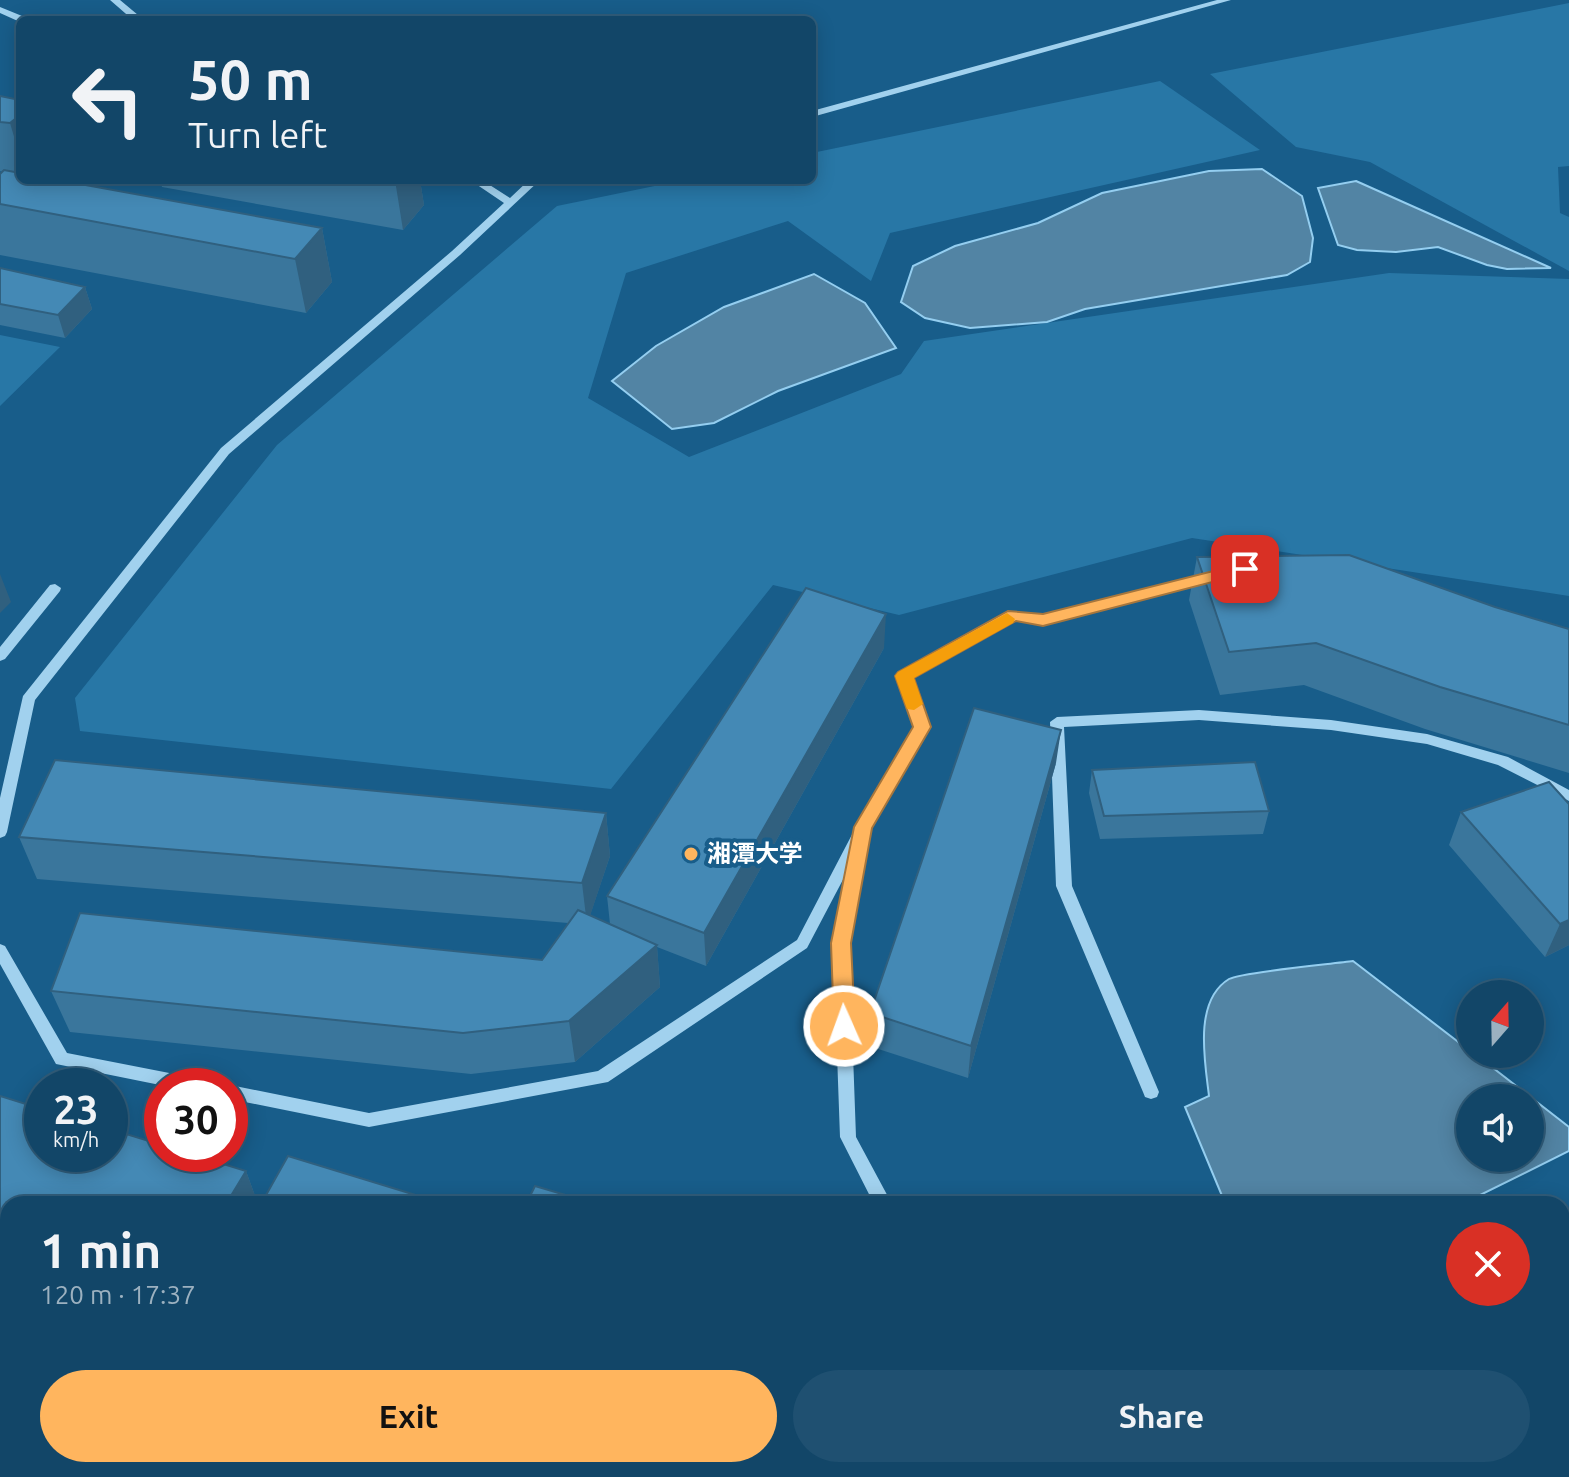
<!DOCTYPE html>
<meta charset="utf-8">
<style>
body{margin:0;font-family:Ubuntu,"Noto Sans SC",sans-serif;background:#1f5071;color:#f1f3f6;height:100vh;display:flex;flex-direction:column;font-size:30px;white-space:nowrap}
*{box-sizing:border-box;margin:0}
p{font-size:26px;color:#9cb1c0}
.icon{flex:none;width:44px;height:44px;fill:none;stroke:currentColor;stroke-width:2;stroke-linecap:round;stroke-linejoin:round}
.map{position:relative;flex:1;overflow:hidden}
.details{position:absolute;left:0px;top:1196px;width:1570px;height:282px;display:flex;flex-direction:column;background:#124668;border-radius:24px 24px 0 0;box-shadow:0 4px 20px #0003,0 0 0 2px #315e7c}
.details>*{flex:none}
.guide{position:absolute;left:16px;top:16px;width:800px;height:168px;border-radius:12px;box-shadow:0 4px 20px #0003,0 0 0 2px #315e7c;background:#124668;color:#f1f3f6;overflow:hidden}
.needle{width:52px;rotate:20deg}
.fabs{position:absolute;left:1456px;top:980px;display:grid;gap:16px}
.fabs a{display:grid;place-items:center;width:88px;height:88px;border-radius:50%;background:#124668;box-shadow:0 4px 20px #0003,0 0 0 2px #315e7c;font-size:40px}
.speed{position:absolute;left:24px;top:1068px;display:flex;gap:16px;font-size:40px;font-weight:700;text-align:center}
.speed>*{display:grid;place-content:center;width:104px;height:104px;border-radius:50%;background:#124668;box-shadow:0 4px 20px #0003,0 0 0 2px #315e7c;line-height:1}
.speed small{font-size:20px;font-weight:400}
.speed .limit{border:12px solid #d22;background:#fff;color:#111}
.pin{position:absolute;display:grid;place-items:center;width:68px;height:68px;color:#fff;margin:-34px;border-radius:16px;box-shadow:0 4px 12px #0006}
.me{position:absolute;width:88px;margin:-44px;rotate:358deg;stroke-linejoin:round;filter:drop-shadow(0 0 6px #0008)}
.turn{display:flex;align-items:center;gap:28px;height:168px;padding:0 40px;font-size:36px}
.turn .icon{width:104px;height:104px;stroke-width:2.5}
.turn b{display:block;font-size:56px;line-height:68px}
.round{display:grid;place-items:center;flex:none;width:84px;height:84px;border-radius:42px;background:#1f5071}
.summary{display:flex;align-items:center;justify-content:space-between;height:136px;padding:0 40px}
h1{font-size:48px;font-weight:700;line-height:60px}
.cta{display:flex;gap:16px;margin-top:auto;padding:16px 40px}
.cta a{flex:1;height:92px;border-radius:48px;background:#ffb55e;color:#111;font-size:32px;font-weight:700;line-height:92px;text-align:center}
.cta a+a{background:#1f5071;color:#f1f3f6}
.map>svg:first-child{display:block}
.green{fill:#2877a6}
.water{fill:#5284a4;stroke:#94cef0;stroke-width:2;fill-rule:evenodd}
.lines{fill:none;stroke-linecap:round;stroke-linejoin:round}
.minor{fill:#a1d1ee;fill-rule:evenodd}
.wall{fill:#3a769c}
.shaded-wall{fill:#30607f}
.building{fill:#4489b5;stroke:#30607f;stroke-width:2}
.route{fill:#ffb55e;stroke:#a6763d;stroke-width:2}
.slow{fill:#f59e0b}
.poi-dot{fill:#ffb55e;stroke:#185d8a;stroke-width:3}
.labels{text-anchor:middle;stroke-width:8;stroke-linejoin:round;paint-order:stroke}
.poi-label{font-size:24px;font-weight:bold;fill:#fff;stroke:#185d8a;text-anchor:start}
</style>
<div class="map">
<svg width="1569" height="1477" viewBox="0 0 1569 1477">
<rect width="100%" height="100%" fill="#185d8a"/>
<!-- green -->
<path class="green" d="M1569,3V166L1558,167L1560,213L1569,217V271L1370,162L1296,147L1210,74Z
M1160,81L1260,150L890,233L871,281L788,221L626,273L588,398L689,457L901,374L924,341L1389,273L1569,279V596L1192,538L899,615L773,585L611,789L80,731L75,698L277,445L557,206L684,180H812V153Z
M0,335L60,347L0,406Z"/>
<!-- water -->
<path class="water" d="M1262,169L1302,196L1313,238L1310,262L1287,275L1085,309L1047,322L970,328L925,318L901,302L913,266L955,246L1038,223L1102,193L1209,171Z
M1356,181L1551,268L1507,269L1487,265L1438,247L1396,252L1357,250L1338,245L1318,188Z
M814,274L865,303L896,348L778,391L714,423L672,429L612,381L656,346L724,307Z
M1353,961L1470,1051V1054H1475L1569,1127V1151L1462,1204H1250L1247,1197L1225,1203L1185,1107L1209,1096C1205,1062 1193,1001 1229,979C1241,972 1332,964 1353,961ZM1470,1098H1530V1158H1470Z"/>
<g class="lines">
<!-- minor -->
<path class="minor" d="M110,0H120L144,20H133Z
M1217,0H1231L812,117V111Z
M0,7L27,18L29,20L20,22L0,13Z
M470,180H482L510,198L529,180H540L460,255L229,454L35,700L7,832L5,836L0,838V798L23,696L221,448L452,251L504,203Z
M1210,574L1215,575L1216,578L1215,581L1043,624L1016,620L911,678L929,727L864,839L867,843L849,943L856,1137L892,1204H874L840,1137L833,943L847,872L807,948L608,1082L369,1127L230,1099V1086H227L230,1085L369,1113L598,1071L797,940L858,823L915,727L897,676L899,673L1009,612L1014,611L1043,616Z
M55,584L61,588L60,591L5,659L0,661V647L50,585Z
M1199,710L1331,720L1427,734L1508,757L1569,790V801L1498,765L1427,744L1331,730L1199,720L1064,727L1072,886L1159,1092L1157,1097L1151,1099L1145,1097L1143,1092L1056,886L1050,722L1057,717Z
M0,944L5,946L67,1053L200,1079L206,1081L208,1086H165L56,1064L0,964Z
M0,1318L8,1321V1337L0,1334Z
M624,1470H681L685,1477H627Z
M997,1470H1015L1018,1477H998Z"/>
</g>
<!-- wall -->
<path class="wall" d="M0,96L20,100V180L322,228L332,282L306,313L0,255V174L2,172L0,171Z
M160,180H420L424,205L403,230L162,187Z
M0,268L85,287L92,309L65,338L0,325Z
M1197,557L1495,607L1569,629V773L1425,729L1304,685L1220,695L1189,600Z
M884,648L706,966L657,947L660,987L575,1062L471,1074L70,1032L51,991L542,960L568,923L37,879L19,837L606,813L610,856L590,915L610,924L607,896Z
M1056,763L968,1078L869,1046L870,1013Z
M1092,770L1269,811L1263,834L1100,839L1089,793Z
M1549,782L1569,945L1545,957L1449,845L1461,812Z
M0,1096L246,1171L258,1204H8V1258L0,1255Z"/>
<!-- shaded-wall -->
<path class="shaded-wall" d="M20,115V157L10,123Z
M395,180H420L424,205L403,230Z
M322,228L332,282L306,313L295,259Z
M85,287L92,309L65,338L58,315Z
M0,574L11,602L0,613Z
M886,614L884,648L706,966L704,933Z
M1061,730L1056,763L968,1078L971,1046Z
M606,813L610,856L587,925L582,883Z
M1569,920V945L1545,957L1560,924Z
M657,945L660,987L575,1062L569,1021Z
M246,1171L258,1204H226Z
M63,1470H113L115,1477H59Z"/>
<!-- building -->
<path class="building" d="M0,96L20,100V115L10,123L0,122Z
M4,170L20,173V180H58L322,228L295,259L0,204V174Z
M0,268L85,287L58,315L0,304Z
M1349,555L1495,607L1569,629V725L1440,687L1316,643L1229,652L1197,557Z
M806,588L886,614L704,933L607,896Z
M974,708L1061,730L971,1046L870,1013Z
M55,760L606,813L582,883L19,837Z
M1255,762L1269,811L1104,816L1092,770Z
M1549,782L1569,804V920L1560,924L1461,812Z
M578,910L657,945L569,1021L463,1033L51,991L80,913L542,960Z
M0,1096L42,1109V1154H110V1129L162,1145V1154H191L246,1171L226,1204H8V1215L0,1212Z
M288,1156L445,1204H261Z
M535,1186L596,1204H526Z
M0,1396L8,1399V1470H63L59,1477H0Z
M100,1470H326L347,1477H95Z
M427,1470H586L607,1477H424Z"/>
<!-- route -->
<path class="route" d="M1245,563L1251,565L1253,569L1251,572L1043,626L1016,621L914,678L931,727L872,828L851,943L855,1026L852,1032L844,1035L837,1032L834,1026L831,943L854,827L913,727L895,676L898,672L1008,611L1043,614Z"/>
<!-- slow -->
<path class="slow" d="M1007,613L1015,619L1013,623L914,678L923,704L914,710L907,709L895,676L898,672Z"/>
<!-- markers -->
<circle class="poi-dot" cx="691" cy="854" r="8"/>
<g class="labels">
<!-- poi labels -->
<g class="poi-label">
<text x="707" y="862">湘潭大学</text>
</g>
</g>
</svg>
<div class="fabs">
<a><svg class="needle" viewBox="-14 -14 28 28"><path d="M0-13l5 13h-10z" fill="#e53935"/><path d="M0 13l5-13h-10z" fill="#9cb1c0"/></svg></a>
<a><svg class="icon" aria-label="sound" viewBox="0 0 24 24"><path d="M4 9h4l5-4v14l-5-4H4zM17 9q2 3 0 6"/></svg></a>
</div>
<div class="speed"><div>23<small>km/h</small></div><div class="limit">30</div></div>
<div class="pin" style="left:1245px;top:569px;background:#d93025"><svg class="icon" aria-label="arrive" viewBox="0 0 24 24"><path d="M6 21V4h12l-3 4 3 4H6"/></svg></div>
<svg class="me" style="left:844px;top:1026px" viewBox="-20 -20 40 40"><circle r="17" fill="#ffb55e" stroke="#fff" stroke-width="3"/><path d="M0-11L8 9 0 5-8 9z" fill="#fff"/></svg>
<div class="guide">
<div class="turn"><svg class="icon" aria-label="left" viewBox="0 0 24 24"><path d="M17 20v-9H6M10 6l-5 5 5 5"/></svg><div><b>50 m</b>Turn left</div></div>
</div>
<section class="details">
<div class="summary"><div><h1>1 min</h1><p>120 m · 17:37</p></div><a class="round" style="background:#d93025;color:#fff"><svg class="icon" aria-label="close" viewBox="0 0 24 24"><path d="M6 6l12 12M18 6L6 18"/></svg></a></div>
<div class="cta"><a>Exit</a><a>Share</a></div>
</section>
</div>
